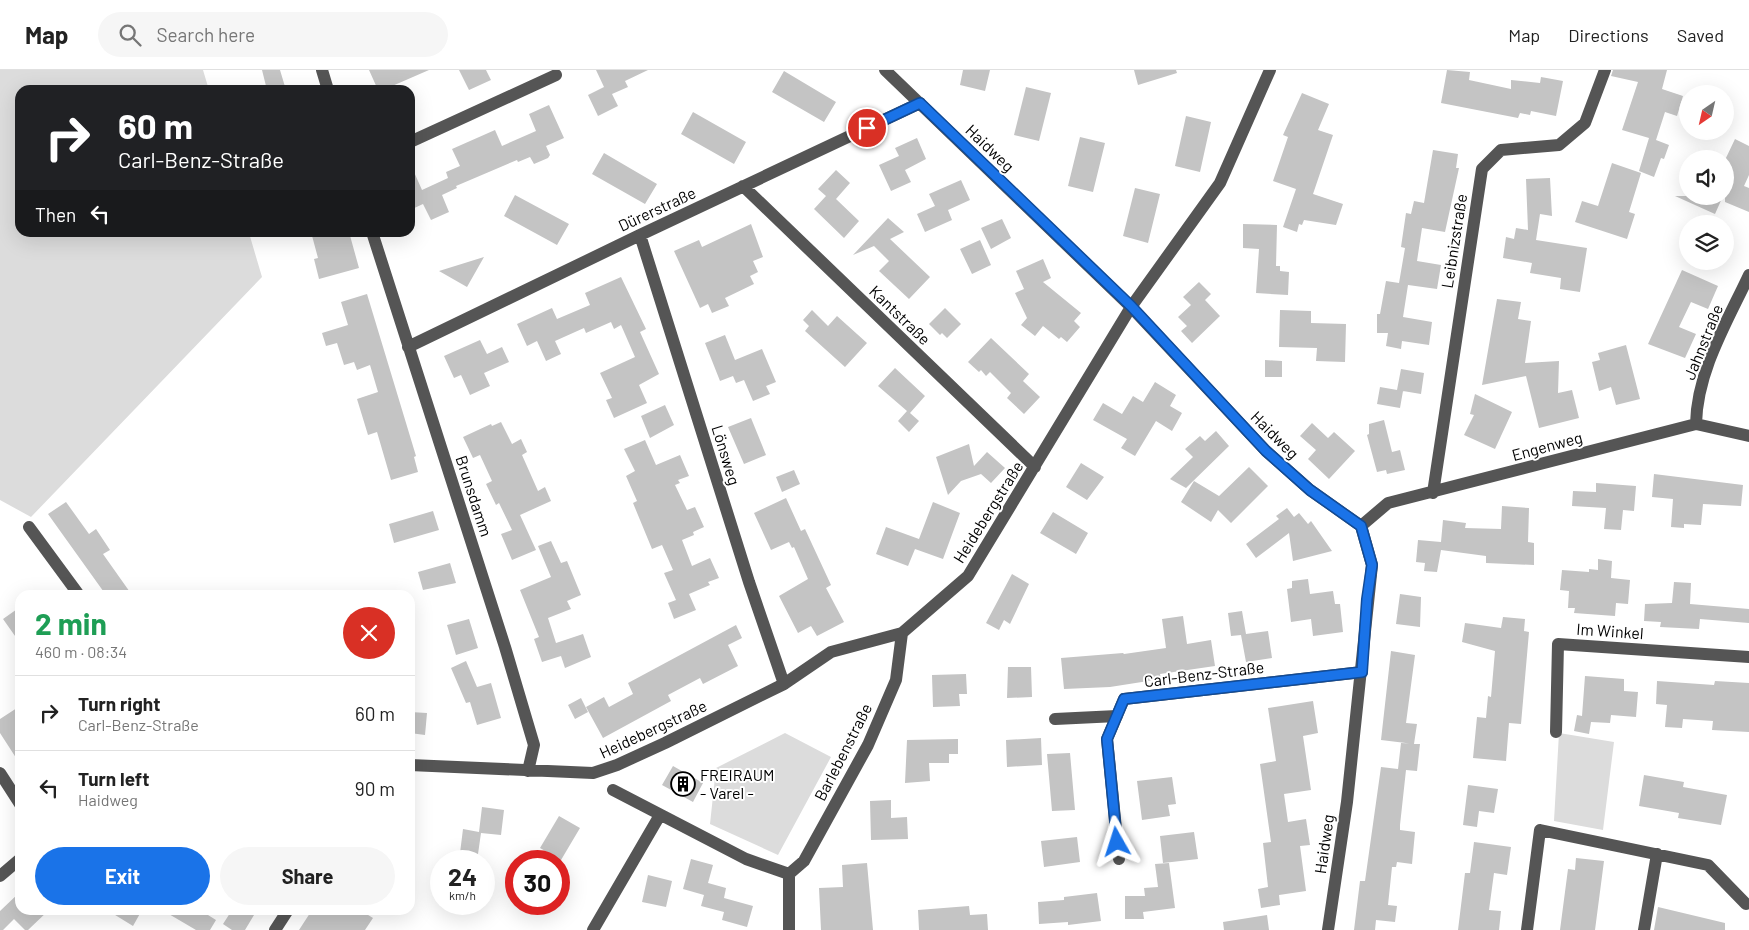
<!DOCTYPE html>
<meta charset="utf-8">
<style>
body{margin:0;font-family:Barlow,sans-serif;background:#f6f6f6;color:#222;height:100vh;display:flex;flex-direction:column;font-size:19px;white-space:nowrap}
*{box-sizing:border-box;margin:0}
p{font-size:16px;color:#767676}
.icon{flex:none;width:28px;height:28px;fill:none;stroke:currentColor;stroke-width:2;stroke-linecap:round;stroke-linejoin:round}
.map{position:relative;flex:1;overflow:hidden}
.side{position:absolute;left:15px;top:520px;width:400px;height:325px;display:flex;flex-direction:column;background:#fff;border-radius:15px;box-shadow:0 5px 20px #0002}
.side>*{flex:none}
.hud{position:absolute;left:15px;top:15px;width:400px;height:152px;border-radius:15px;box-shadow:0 5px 20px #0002;background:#202124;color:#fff;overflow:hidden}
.needle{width:32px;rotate:214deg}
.buttons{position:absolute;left:1679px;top:15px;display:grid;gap:10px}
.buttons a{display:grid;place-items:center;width:55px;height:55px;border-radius:50%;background:#fff;box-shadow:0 5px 20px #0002;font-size:25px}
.speed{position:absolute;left:430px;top:780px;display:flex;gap:10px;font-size:25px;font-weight:700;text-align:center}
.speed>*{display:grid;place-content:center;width:65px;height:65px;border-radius:50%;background:#fff;box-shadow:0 5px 20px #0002;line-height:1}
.speed small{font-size:12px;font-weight:400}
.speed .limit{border:8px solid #d22;background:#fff;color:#111}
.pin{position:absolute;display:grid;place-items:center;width:42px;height:42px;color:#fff;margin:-21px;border:2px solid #fff;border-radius:50%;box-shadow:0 1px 5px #0007}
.me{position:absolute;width:55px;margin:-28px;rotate:354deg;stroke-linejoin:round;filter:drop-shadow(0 0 4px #0008)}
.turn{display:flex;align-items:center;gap:18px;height:105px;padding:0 20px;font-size:22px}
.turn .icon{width:65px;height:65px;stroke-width:2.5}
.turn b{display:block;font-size:35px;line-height:42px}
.then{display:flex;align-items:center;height:48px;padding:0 20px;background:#0003;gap:10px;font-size:19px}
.round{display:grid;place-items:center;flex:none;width:52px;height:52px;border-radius:26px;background:#f6f6f6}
.summary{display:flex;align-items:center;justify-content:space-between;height:85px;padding:0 20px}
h1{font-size:30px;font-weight:700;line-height:38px;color:#1e9e55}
.action{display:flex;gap:10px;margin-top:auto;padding:10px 20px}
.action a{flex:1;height:58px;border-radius:30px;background:#1a73e8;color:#fff;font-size:20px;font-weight:700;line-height:58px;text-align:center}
.action a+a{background:#f6f6f6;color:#222}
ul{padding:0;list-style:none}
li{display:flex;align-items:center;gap:15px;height:75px;padding:0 20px;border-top:1px solid #e0e0e0}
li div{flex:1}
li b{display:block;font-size:19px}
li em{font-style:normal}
header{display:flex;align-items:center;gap:30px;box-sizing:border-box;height:70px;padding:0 25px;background:#fff;border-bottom:1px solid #e0e0e0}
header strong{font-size:24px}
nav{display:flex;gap:28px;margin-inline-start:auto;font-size:18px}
.search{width:350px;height:45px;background:#f6f6f6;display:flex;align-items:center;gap:12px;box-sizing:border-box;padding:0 18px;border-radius:28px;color:#767676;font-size:19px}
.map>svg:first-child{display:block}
.green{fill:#dcdcdc}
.building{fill:#c4c4c4}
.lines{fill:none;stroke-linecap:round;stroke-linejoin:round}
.minor{stroke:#555;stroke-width:12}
.route-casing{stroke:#114b97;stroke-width:12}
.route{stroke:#1a73e8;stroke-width:9}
.labels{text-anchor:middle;stroke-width:4;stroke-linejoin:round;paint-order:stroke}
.street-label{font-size:16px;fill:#000;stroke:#fff}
.poi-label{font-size:16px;fill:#000;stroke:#fff;text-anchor:start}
</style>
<header>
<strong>Map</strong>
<div class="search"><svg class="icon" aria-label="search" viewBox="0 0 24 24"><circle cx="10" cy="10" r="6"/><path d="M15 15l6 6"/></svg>Search here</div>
<nav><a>Map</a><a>Directions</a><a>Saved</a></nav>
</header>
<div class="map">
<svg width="1749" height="860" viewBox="0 0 1749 860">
<rect width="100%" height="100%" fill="#fff"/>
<!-- green -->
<path class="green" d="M0,0H203L209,20H20V162L249,163L262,207L31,447L0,430Z
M785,663L831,687L778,785L710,754L716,698Z
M1559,663L1614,672L1603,760L1554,751Z"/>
<!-- building -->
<path class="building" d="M262,0H280L286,20H267Z
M369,0H429L383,20H378Z
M459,0H486L491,10L469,20Z
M596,0H648L625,11L628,17L612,24L618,36L598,46L588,25L604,17Z
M963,0H990L985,21L960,15Z
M1134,0H1176L1177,3L1138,15Z
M1447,0L1470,2L1469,10L1511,19V10L1540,13L1541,7L1563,11L1556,46L1531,41L1530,45L1520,43L1518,48L1441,33Z
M1613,0H1667L1662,19L1683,26L1677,46L1665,42L1656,70L1669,75L1664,89L1661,88L1654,107L1639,101L1649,68L1622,60L1638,12L1611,6Z
M784,1L836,32L824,52L772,22Z
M1026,17L1051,23L1039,71L1014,65Z
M1302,23L1329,34L1318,60L1333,65L1313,124L1343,134L1336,155L1304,150L1302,155L1299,154L1297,162L1283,157L1296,119L1273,111L1288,67L1283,65Z
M549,35L564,68L546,76L550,85L548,88L534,94L530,87L518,92L517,90L456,116L457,118L442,125L449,142L431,150L423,134L410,140V93L422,120L448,108L446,102L460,96L452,79L495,60L502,76L536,61L529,44Z
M693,42L746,72L734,94L681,64Z
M1186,46L1211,52L1200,102L1175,96Z
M1080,67L1105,73L1093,122L1068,116Z
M917,68L926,89L905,100L911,112L891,121L879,95L899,86L895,78Z
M1735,69L1749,76V105L1744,116L1749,118V142L1725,132V90Z
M1433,80L1458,84L1456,98H1459L1445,162L1422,158L1417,191L1441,195L1437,219L1401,214L1408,215L1403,247L1432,252L1429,275L1402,271L1401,279L1386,276L1388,263H1377V244H1380L1386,211L1399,213L1405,178L1401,177L1406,143L1411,144L1414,131L1424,133Z
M604,83L657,114L645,134L592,104Z
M1612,93L1641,103L1629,142L1635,144L1627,169L1575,152L1582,131L1598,136Z
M836,100L850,113L836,129L859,151L844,168L814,139L826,126L818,119Z
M1550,108L1552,146L1540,144L1536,170L1587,178L1580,222L1560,219L1561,208L1530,203L1532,193L1503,188L1506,167L1514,169L1516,158L1528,160L1526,109Z
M961,110L970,130L948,140L952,150L925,162L917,144L935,136L929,124Z
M1135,118L1160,124L1148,173L1123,166Z
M515,125L569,154L557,175L504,146Z
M1675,126H1723L1715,144Z
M888,148L904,162L890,169L930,207L909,229L879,201L889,191L874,176L853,185Z
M1002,149L1011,168L991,179L981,158Z
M751,154L763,187L753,191L758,202L750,206L754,214L725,228L729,236L712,243L708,234L700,238L674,181L699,170L702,177Z
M1243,154L1277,155L1276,196H1280V201L1289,202L1288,225L1256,223L1259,179L1243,178Z
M311,162H349L359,198L319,209L314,189L318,188Z
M980,170L991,195L972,204L960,179Z
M484,187L467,217L439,201Z
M1043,189L1051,208L1043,212L1081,243L1074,251L1080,257L1067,272L1061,267L1059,269L1043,256L1035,266L1021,255L1027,248L1015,223L1024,219L1016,201Z
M1682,200L1718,216L1708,239L1691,232L1679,257L1696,264L1685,288L1648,274Z
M621,207L646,259L640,262L659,304L639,315L647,333L614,348L606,330L612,328L600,303L635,287L621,255L614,259L611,252L586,263L584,258L555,271L561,284L546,291L537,271L527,276L517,254L552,238L557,249L590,235L585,223Z
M1199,212L1211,224L1205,230L1220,246L1192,273L1181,261L1187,256L1178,247L1191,235L1183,227Z
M367,224L416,386L414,387L418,402L391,410L377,362L368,365L357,329L378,322L370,295L357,300L354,292L344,295L337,273L326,276L322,263L348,255L341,232Z
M1497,229L1521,232L1518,249L1531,251L1525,293L1559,291L1558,323L1572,320L1579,348L1539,358L1526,306L1482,315Z
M945,238L961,254L947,268L942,263L940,265L929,254Z
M812,240L828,256L837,246L867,273L845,297L805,261L809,256L803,250Z
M1280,240L1311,241V253L1346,254L1345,292L1316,291L1317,278L1279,277Z
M725,265L735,290L762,279L776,312L766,316L770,324L753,331L744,310L736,313L733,306L720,311L705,273Z
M991,268L1029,304L1023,311L1040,327L1024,344L1007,328L1011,323L990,302L986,306L981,300L979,302L968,292Z
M480,270L487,284L502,277L509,292L484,303L490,316L470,325L461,305L454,308L444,286Z
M1626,275L1640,329L1616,335L1611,317L1599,321L1592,292L1600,290L1598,283Z
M1265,290L1282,291V307H1265Z
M895,298L925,326L910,343L919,351L909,362L898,351L907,341L878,316Z
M1401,299L1424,303L1421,324L1397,320Z
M1155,312L1176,325L1170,336L1182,343L1172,361L1156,351L1135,386L1121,378L1127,369L1093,350L1103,333L1122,344L1133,326L1143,332Z
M1380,317L1403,321L1400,338L1377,334Z
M1475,324L1512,342L1495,379L1464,365L1474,345L1470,344Z
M665,335L674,355L650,368L641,346Z
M751,348L766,385L744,394L728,357Z
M1384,350L1392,382L1400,380L1405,400L1387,404L1386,400L1377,402L1367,365L1369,364V354Z
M501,352L512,374L521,369L527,382L522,385L538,421L545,417L551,431L520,445L536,480L512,490L501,464L512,460L499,433L496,435L486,414L492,411L480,385L473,388L463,367L491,354L492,356Z
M1312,353L1328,368L1334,362L1355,381L1329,409L1308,389L1316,380L1300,366Z
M1216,361L1229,376L1186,418L1170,409L1193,387L1185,379L1200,366L1205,371Z
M645,370L656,395L680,385L689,406L678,410L680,413L675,415L687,440L695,437L704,457L693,462L694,465L682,470L692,496L710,488L719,508L708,512L710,515L689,524L696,540L674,549L668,533L676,530L664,503L673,500L662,475L652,479L633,433L637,431L626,406L635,401L624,379Z
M969,374L974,396L987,382L1005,398L991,413L981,404L961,411L948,425L936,387Z
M1081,393L1104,407L1087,430L1066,417Z
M1249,397L1268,416L1231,453L1218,440L1211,452L1181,432L1194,411L1219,426Z
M794,400L800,414L782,422L776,407Z
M1654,404L1743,415L1741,436L1703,434L1701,455L1684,454V458L1671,457L1673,429L1652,427Z
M1596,413L1636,416L1634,441L1623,440L1621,460L1604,459L1606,438L1572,436L1573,421L1596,422Z
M786,428L801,461L805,459L831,515L826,518L844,552L817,566L811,556L798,563L779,526L808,509L794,477L792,478L789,472L771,480L754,443Z
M66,432L89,464L96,459L110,480L103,484L132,525H106L63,465L48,444Z
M933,432L960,443L943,489L915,479L908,496L876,484L886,457L919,469Z
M1502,436L1529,438L1528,472L1534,473V495L1486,493V486L1441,480L1437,502L1424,501L1425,493L1416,492L1418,470L1441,472L1443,450L1466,453L1465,458L1501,459Z
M1287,438L1294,447L1299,443L1308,454L1311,451L1332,481L1293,491L1289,463L1256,488L1246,474L1279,449L1276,446Z
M433,441L439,460L394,473L389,454Z
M1053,442L1088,463L1076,484L1040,463Z
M551,471L561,493L567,491L581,525L567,531L571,539L548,548L556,573L583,564L591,587L565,598L561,586L542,592L534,569L539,567L520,520L551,507L538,476Z
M1598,489L1612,491L1611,508L1630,510L1628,534L1616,533L1615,546L1574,543L1575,538H1568L1569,521L1560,520L1562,500L1589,502V499L1598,500Z
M450,493L456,513L423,520L418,502Z
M1012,504L1029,514L1010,554L1004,550L999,560L986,553Z
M1308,509L1310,524L1333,521L1335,534H1340L1343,562L1313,566L1311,549L1291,552L1287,519L1292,518V511Z
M1674,512L1691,513L1690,534L1749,539V553L1700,549L1699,559L1660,557L1661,552L1644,551L1645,534L1672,533Z
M1400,524L1421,527L1420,557L1396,554Z
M20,537V573L3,549Z
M1242,541L1246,564L1268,561L1272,588L1246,592L1241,565L1231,566L1228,543Z
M1183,546L1187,574L1211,570L1215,596L1160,604L1161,609L1110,617L1064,619L1061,588L1123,583L1124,584L1166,578L1162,549Z
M1503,547L1525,549L1524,561L1529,562L1521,654L1509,653L1506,691L1473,688L1477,647L1486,648L1488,626L1491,627L1495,581L1462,572L1465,553L1501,558Z
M469,549L478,578L456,585L447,555Z
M736,555L742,568L728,575L738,596L703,614L700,608L668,625L671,631L603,668L586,637L604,627L609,637L633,624L628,613Z
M1391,581L1415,585L1406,653L1417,654L1414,674L1381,670Z
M466,591L477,617L491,613L501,648L477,655L470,632L466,633L451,598Z
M1008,597H1031L1032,627L1007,628Z
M966,604L967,624H959L960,636L933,637L932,605Z
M1585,606L1624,609V621L1638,622L1636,647L1611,645L1610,653L1591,652L1589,664L1574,661L1577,645L1582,646Z
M1657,611L1714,615L1715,611L1749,613V662L1712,660L1713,651L1683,649L1682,658L1665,657L1667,635L1656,634Z
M581,628L588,642L575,649L568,635Z
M1313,631L1318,663L1303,666L1311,720L1284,724L1288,752L1306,749L1310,775L1300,776L1306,821L1279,825L1280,835L1261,838L1258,819L1268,817L1263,773L1271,772L1260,694L1276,691L1268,638Z
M20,636V694L0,663V649Z
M410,642L427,643L425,665L410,663Z
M1041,668L1042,695L1007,697L1006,670Z
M958,669V684H949V693H929L930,711L905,713L907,670Z
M1401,673L1420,674L1417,701L1406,700L1400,755V760L1415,762L1412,794L1397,792L1396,797H1392L1388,835L1397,836L1395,852L1376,850L1375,860H1354L1360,811H1365L1381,697L1398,699Z
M1070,683L1075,740L1052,741L1047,684Z
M673,696L703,713L693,732L662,715Z
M1644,705L1684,712L1683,717L1727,725L1721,755L1678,748L1679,743L1639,736Z
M1172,707L1176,734L1168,735L1170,746L1142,750L1137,711Z
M1468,715L1498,719L1494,743L1479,741L1477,757L1463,755Z
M891,730V748L907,747L908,769L871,770L870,731Z
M482,737L504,740L501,765L481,763L477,791H459L463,759L479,762Z
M559,746L580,758L561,790L540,778Z
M1194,762L1198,789L1163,793L1160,766Z
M1077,767L1080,792L1044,797L1041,771Z
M1474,772L1511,777L1507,805L1494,803L1489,840L1501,841L1499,860H1458L1465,803H1470Z
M1576,788L1604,791L1595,860H1560L1568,799L1575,800Z
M691,789L713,795L708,813L726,818L724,828L753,836L747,857L722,850L724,842L701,836L704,825L683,819Z
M867,793L873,860H821L819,818L843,817L842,795Z
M1169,793L1175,838L1143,842L1144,849H1125V826H1145L1144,818L1158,817L1155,794Z
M648,805L672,811L666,837L642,832Z
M20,822V840H49L28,860H25L14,849L3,860H0V841Z
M1097,823L1101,851L1068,855V852L1039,854L1038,832L1064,830V827Z
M969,836L970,845L987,844L988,860H919L918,840Z
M1658,837L1725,853V860H1654Z
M107,840H142L133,856Z
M162,840H200L216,850L210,860H196Z
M232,840H247L254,845L245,860H232L223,854Z
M312,840H360L373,848L365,860H299Z
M1267,845L1269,860H1224L1223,852Z"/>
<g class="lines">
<!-- minor -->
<path class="minor" d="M322,0L328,20
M885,0L1131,237L1266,381L1310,420L1361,456L1372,495L1347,732L1328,860
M410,72L556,5
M743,116L1035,397
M372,162L505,577L534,675L528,701
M640,165L749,512L784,614
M408,277L640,165L920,33
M1696,354C1697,301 1727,252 1749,205
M1433,423L1482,99L1501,80L1559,75L1585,53L1605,0
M1361,456L1388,433L1696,354L1749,366
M29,457L79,525
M1055,649L1117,646
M1556,662L1558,574L1749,587
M410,695L593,703L617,695L665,673L784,614L831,582L902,563L968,506L1131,237L1220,113L1270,0
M0,703L20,734
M613,720L746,789L789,804
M1119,789L1107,669L1124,629L1362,602
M789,804L804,791L868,675L896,610L902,563
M0,806L20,789
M275,860L288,840
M593,860L660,745
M789,860V804
M1527,860L1540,760L1708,795L1746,834
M1644,860L1657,784"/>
</g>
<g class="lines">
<!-- route casing -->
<g class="route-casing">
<path id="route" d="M867,58L920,33L1131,236L1266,381L1310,420L1361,456L1372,495L1367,529L1362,602L1124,629L1107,669L1117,772"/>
</g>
<!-- route -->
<use href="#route" class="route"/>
</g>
<!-- icons -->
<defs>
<g id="building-ring" transform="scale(1.25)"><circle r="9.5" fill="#fff" stroke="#000" stroke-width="1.5"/><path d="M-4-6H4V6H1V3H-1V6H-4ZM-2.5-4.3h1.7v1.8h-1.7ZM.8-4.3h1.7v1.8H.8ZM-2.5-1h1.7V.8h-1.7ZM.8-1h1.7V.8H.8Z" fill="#000"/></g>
</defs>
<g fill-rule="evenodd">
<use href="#building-ring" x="683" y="714"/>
</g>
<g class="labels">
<!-- street labels -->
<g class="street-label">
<text transform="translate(990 78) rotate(44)" y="6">Haidweg</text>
<text transform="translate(657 139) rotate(-25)" y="6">Dürerstraße</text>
<text transform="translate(1454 171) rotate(-81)" y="6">Leibnizstraße</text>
<text transform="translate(900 245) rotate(44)" y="6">Kantstraße</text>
<text transform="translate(1703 272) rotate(-68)" y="6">Jahnstraße</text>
<text transform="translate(1275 365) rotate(45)" y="6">Haidweg</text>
<text transform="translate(1547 376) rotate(-15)" y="6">Engenweg</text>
<text transform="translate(726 385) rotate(73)" y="6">Lönsweg</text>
<text transform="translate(474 426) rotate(72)" y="6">Brunsdamm</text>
<text transform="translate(988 442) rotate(-58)" y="6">Heidebergstraße</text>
<text transform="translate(1610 561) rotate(4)" y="6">Im Winkel</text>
<text transform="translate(1204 604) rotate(-7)" y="6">Carl-Benz-Straße</text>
<text transform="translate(653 659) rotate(-25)" y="6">Heidebergstraße</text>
<text transform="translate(843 682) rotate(-63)" y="6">Barlebenstraße</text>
<text transform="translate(1324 774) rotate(-82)" y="6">Haidweg</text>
</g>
<!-- poi labels -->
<g class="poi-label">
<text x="700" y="711">FREIRAUM<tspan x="700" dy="18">- Varel -</tspan></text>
</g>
</g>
</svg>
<div class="buttons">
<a><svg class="needle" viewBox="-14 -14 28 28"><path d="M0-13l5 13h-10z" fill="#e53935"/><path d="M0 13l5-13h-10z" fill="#767676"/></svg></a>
<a><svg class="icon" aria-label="sound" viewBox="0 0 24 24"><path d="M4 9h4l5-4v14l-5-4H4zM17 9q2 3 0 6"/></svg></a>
<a><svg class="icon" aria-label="layers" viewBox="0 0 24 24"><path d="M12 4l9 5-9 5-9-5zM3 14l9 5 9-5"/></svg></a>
</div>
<div class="speed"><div>24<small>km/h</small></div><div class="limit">30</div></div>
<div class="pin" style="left:867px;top:58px;background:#d93025"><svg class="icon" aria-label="arrive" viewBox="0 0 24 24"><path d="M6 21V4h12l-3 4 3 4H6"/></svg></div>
<svg class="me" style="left:1117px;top:772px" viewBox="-20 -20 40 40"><path d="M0-17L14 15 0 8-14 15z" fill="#1a73e8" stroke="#fff" stroke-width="4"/></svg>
<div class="hud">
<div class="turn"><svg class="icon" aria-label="right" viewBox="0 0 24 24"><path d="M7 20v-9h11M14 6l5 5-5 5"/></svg><div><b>60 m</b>Carl-Benz-Straße</div></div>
<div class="then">Then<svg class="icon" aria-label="left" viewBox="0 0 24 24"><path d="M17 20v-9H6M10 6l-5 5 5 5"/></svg></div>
</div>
<section class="side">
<div class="summary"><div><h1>2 min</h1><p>460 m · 08:34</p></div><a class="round" style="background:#d93025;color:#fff"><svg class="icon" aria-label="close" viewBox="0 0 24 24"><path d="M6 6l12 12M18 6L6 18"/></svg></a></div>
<ul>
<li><svg class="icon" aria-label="right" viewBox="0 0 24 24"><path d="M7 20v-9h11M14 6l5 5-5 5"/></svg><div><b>Turn right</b><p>Carl-Benz-Straße</p></div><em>60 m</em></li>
<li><svg class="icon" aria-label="left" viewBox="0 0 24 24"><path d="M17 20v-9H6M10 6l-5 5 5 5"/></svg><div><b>Turn left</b><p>Haidweg</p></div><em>90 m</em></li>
</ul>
<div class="action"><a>Exit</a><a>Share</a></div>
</section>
</div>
